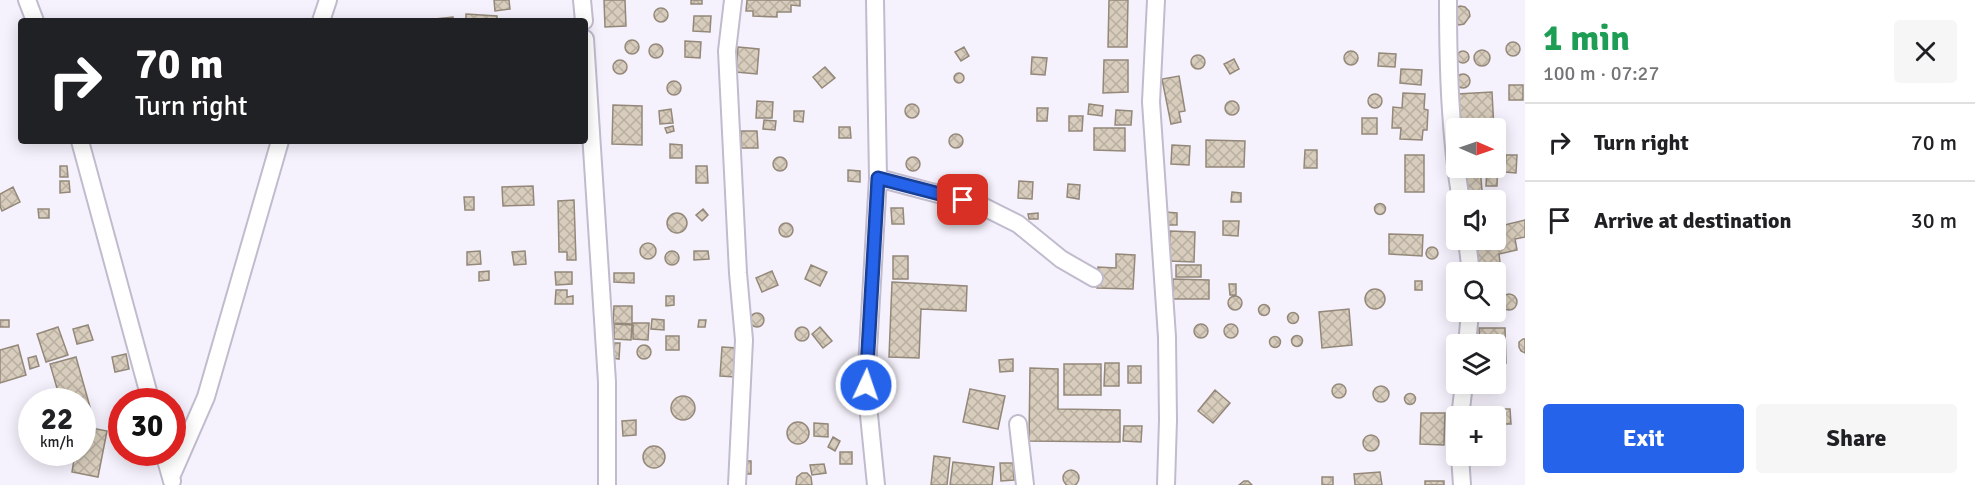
<!DOCTYPE html>
<meta charset="utf-8">
<style>
body{margin:0;font-family:Signika,sans-serif;background:#f6f6f6;color:#202124;height:100vh;display:flex;flex-direction:column;font-size:22px;white-space:nowrap}
*{box-sizing:border-box;margin:0}
p{font-size:20px;color:#757577}
.icon{flex:none;width:33px;height:33px;fill:none;stroke:currentColor;stroke-width:2;stroke-linecap:round;stroke-linejoin:round}
.map{position:relative;flex:1;overflow:hidden}
.side{display:flex;flex-direction:column;background:#fff;width:450px}
.side>*{flex:none}
.hud{position:absolute;left:18px;top:18px;width:570px;height:126px;border-radius:6px;box-shadow:0 3px 15px #0003;background:#202124;color:#fff;overflow:hidden}
.needle{width:39px;rotate:92deg}
.tools{position:absolute;left:1446px;top:118px;display:grid;gap:12px}
.tools a{display:grid;place-items:center;width:60px;height:60px;border-radius:6px;background:#fff;box-shadow:0 3px 15px #0003;font-size:30px}
.speed{position:absolute;left:18px;top:388px;display:flex;gap:12px;font-size:30px;font-weight:700;text-align:center}
.speed>*{display:grid;place-content:center;width:78px;height:78px;border-radius:50%;background:#fff;box-shadow:0 3px 15px #0003;line-height:1}
.speed small{font-size:15px;font-weight:400}
.speed .limit{border:9px solid #d22;background:#fff;color:#111}
.pin{position:absolute;display:grid;place-items:center;width:51px;height:51px;color:#fff;margin:-26px;border-radius:12px;box-shadow:0 3px 9px #0006}
.me{position:absolute;width:66px;margin:-33px;rotate:3deg;stroke-linejoin:round;filter:drop-shadow(0 0 4px #0008)}
.turn{display:flex;align-items:center;gap:21px;height:126px;padding:0 18px;font-size:27px}
.turn .icon{width:78px;height:78px;stroke-width:2.5}
.turn b{display:block;font-size:42px;line-height:51px}
.round{display:grid;place-items:center;flex:none;width:63px;height:63px;border-radius:6px;background:#f6f6f6}
.headline{display:flex;align-items:center;justify-content:space-between;height:102px;padding:0 18px}
h1{font-size:36px;font-weight:700;line-height:45px;color:#1e9e55}
.primary-button{display:flex;gap:12px;margin-top:auto;padding:12px 18px}
.primary-button a{flex:1;height:69px;border-radius:6px;background:#2563eb;color:#fff;font-size:24px;font-weight:700;line-height:69px;text-align:center}
.primary-button a+a{background:#f6f6f6;color:#202124}
ul{padding:0;list-style:none}
li{display:flex;align-items:center;gap:18px;height:78px;padding:0 18px;border-top:2px solid #e0e0e0}
li div{flex:1}
li b{display:block;font-size:22px}
li em{font-style:normal}
main{display:flex;flex:1;min-height:0}
.map>svg:first-child{display:block}
.building{fill:url(#building-cross-hatch);stroke:#938879;stroke-width:1.5}
.lines{fill:none;stroke-linecap:round;stroke-linejoin:round}
.minor-casing{stroke:#c1bbcd;stroke-width:20}
.minor{stroke:#fff;stroke-width:16}
.route-casing{stroke:#184099;stroke-width:15}
.route{stroke:#2563eb;stroke-width:10}
</style>
<main>
<div class="map">
<svg width="1525" height="485" viewBox="0 0 1525 485">
<defs>
<pattern id="building-cross-hatch" width="8" height="8" patternUnits="userSpaceOnUse" patternTransform="scale(1.5)"><rect width="8" height="8" fill="#d8cdbc"/><path d="M0 0l8 8M0 8l8-8" fill="none" stroke="#b9afa1"/></pattern>
</defs>
<rect width="100%" height="100%" fill="#f6f2fd"/>
<!-- building -->
<path class="building" d="M494,0H509L510,9L495,11Z
M604,0H625L626,26L605,27Z
M691,0H702V4H691Z
M747,0H800V6L791,5V12H777V17L753,16V11H746Z
M1109,0H1128L1127,47H1108Z
M1460,6L1465,7L1469,11L1470,16L1464,24L1459,25L1454,22L1455,8Z
M654 15a7 7 0 1 1 14 0a7 7 0 1 1-14 0Z
M466,14L497,16V21H466Z
M694,16H711L710,32L693,31Z
M453,17L454,21H435V19Z
M625 47a7 7 0 1 1 14 0a7 7 0 1 1-14 0Z
M685,41L701,42L700,58L685,57Z
M1506 49a7 7 0 1 1 14 0a7 7 0 1 1-14 0Z
M649 51a7 7 0 1 1 14 0a7 7 0 1 1-14 0Z
M738,47L759,49L757,74L736,72Z
M964,47L969,56L961,61L955,52Z
M1474 58a8 8 0 1 1 16 0a8 8 0 1 1-16 0Z
M1344 58a7 7 0 1 1 14 0a7 7 0 1 1-14 0Z
M1457 57a6 6 0 1 1 12 0a6 6 0 1 1-12 0Z
M1379,53L1396,54L1395,67L1378,66Z
M1191 62a7 7 0 1 1 14 0a7 7 0 1 1-14 0Z
M1032,57L1047,58L1045,75L1031,74Z
M1234,59L1239,69L1230,74L1224,64Z
M1104,60H1128V92L1103,93Z
M613 67a7 7 0 1 1 14 0a7 7 0 1 1-14 0Z
M825,67L835,78L822,88L813,77Z
M1401,69L1422,70L1421,85L1400,83Z
M954 78a5 5 0 1 1 10 0a5 5 0 1 1-10 0Z
M1456 81a7 7 0 1 1 14 0a7 7 0 1 1-14 0Z
M1179,76L1185,111L1179,112L1181,122L1171,124L1162,79Z
M667 88a7 7 0 1 1 14 0a7 7 0 1 1-14 0Z
M1509,85H1523V100H1509Z
M1492,92L1494,129H1459L1457,94Z
M1403,93L1425,94L1424,109L1428,110L1427,130H1423L1422,140L1400,139L1401,128H1392L1393,107L1402,108Z
M1368 101a7 7 0 1 1 14 0a7 7 0 1 1-14 0Z
M1225 108a7 7 0 1 1 14 0a7 7 0 1 1-14 0Z
M757,101L773,102L772,118H756Z
M905 111a7 7 0 1 1 14 0a7 7 0 1 1-14 0Z
M1089,104L1103,106L1102,116L1088,114Z
M613,105L642,106V145L612,144Z
M1037,108H1048L1047,121H1037Z
M671,109L673,123L660,124L659,111Z
M1116,110L1132,111L1131,125H1115Z
M794,111H804L803,122L794,121Z
M1069,116H1083L1082,131H1069Z
M1362,118H1377V134H1362Z
M764,120L776,121L775,130L763,129Z
M673,126L674,131L667,133L665,128Z
M839,127H850L851,138H839Z
M1094,128H1125V151L1094,150Z
M741,131H757L758,148H741Z
M949 141a7 7 0 1 1 14 0a7 7 0 1 1-14 0Z
M1206,140L1245,141L1244,167H1206Z
M670,144L682,145V158H670Z
M1172,145L1190,146L1189,165L1171,164Z
M1305,150H1317V168H1304Z
M1405,155H1424V192H1405Z
M1506,155H1517L1516,173L1505,172Z
M1496,156H1498L1497,186H1486L1487,168H1496Z
M773 164a7 7 0 1 1 14 0a7 7 0 1 1-14 0Z
M906 164a7 7 0 1 1 14 0a7 7 0 1 1-14 0Z
M60,166H67L68,177H60Z
M696,166H707L708,183H696Z
M1461,168H1480L1483,201H1464Z
M848,170L860,171V182L848,181Z
M60,181H69L70,192L60,193Z
M1019,181L1033,182L1032,199L1018,198Z
M1068,184L1080,185L1079,199L1067,197Z
M533,186L534,205L503,206L502,187Z
M13,187L20,202L2,211L0,206V194Z
M1232,192L1241,193V202H1231Z
M464,197H474V210H465Z
M574,200L576,260H567V252H559L558,201Z
M1374.5 209a5.5 5.5 0 1 1 11 0a5.5 5.5 0 1 1-11 0Z
M891,208H903L904,224H892Z
M38,209H49V218H39Z
M703,209L708,215L702,221L696,215Z
M1165,212L1177,213V225H1165Z
M1038,213V219H1029L1028,214Z
M667 223a10 10 0 1 1 20 0a10 10 0 1 1-20 0Z
M1525,220V237L1515,239L1517,250L1499,254L1500,263L1476,268L1470,240H1496V227Z
M1223,221H1239L1238,236L1223,235Z
M779 230a7 7 0 1 1 14 0a7 7 0 1 1-14 0Z
M1170,231L1195,232L1194,262L1169,261Z
M1389,234L1423,235L1422,256L1389,254Z
M640 251a8 8 0 1 1 16 0a8 8 0 1 1-16 0Z
M1426 253a6 6 0 1 1 12 0a6 6 0 1 1-12 0Z
M665 258a7 7 0 1 1 14 0a7 7 0 1 1-14 0Z
M480,251L481,264L467,265V252Z
M525,251L526,264L514,265L512,252Z
M694,251H708L709,259L694,260Z
M1116,254L1135,255L1133,289L1097,288L1098,267L1116,268Z
M893,256H908V279H893Z
M811,265L827,272L820,286L805,279Z
M1176,265H1201V277H1176Z
M489,271V280L479,281V272Z
M772,271L778,285L762,292L756,278Z
M555,272H572V284L556,285Z
M614,273H634V283L614,282Z
M1173,279L1209,280V299H1173Z
M1415,281H1422V290H1415Z
M892,282L967,286L966,311L921,309L919,358L889,357Z
M1229,284H1236V295H1230Z
M1365 299a10 10 0 1 1 20 0a10 10 0 1 1-20 0Z
M556,290H567V297L573,296V304H555Z
M1501 302a8 8 0 1 1 16 0a8 8 0 1 1-16 0Z
M1228 303a7 7 0 1 1 14 0a7 7 0 1 1-14 0Z
M666,296H674V305L666,306Z
M1258.5 310a5.5 5.5 0 1 1 11 0a5.5 5.5 0 1 1-11 0Z
M614,306H632V324L613,323Z
M1349,309L1352,345L1322,348L1319,312Z
M1287.5 318a5.5 5.5 0 1 1 11 0a5.5 5.5 0 1 1-11 0Z
M750 320a7 7 0 1 1 14 0a7 7 0 1 1-14 0Z
M652,319L664,320V330L651,329Z
M0,320H9V327H0Z
M699,320H706L705,327H698Z
M633,323H649L648,340L633,339Z
M1194 331a7 7 0 1 1 14 0a7 7 0 1 1-14 0Z
M1224 331a7 7 0 1 1 14 0a7 7 0 1 1-14 0Z
M614,324L632,325L631,340L614,339Z
M88,325L93,340L77,344L73,329Z
M795 334a7 7 0 1 1 14 0a7 7 0 1 1-14 0Z
M58,327L68,355L46,362L37,334Z
M820,327L832,341L823,348L812,334Z
M1479,328H1505L1506,363H1496V345H1480Z
M1291.5 341a5.5 5.5 0 1 1 11 0a5.5 5.5 0 1 1-11 0Z
M666,336H679V350H666Z
M1269.5 342a5.5 5.5 0 1 1 11 0a5.5 5.5 0 1 1-11 0Z
M1523,339H1525V353L1521,351L1519,347V342Z
M614,343H620L619,359L613,358Z
M637 352a7 7 0 1 1 14 0a7 7 0 1 1-14 0Z
M18,345L26,375L0,383V350Z
M722,347L737,348L736,377L720,376Z
M126,354L129,369L115,372L112,357Z
M36,356L39,366L30,369L28,358Z
M76,357L90,407L82,410V402H61L50,364Z
M1013,359V371L1000,372L999,360Z
M1105,363H1119V386H1104Z
M1064,364H1101V395H1064Z
M1128,366H1141V383H1128Z
M1030,368L1058,369V409L1120,410V442L1029,441Z
M1332 391a7 7 0 1 1 14 0a7 7 0 1 1-14 0Z
M1373 394a8 8 0 1 1 16 0a8 8 0 1 1-16 0Z
M970,389L1005,396L998,429L963,422Z
M1215,390L1230,403L1213,423L1198,411Z
M1404.5 399a5.5 5.5 0 1 1 11 0a5.5 5.5 0 1 1-11 0Z
M671 408a12 12 0 1 1 24 0a12 12 0 1 1-24 0Z
M1498,409H1510L1511,424H1498Z
M1421,413H1445L1444,445L1420,444Z
M636,420V435L623,436L622,421Z
M787 433a11 11 0 1 1 22 0a11 11 0 1 1-22 0Z
M814,423L828,424V437L814,436Z
M82,426L107,431L98,477L72,472L75,453H82Z
M1124,426H1142L1141,442L1123,441Z
M1363 443a8 8 0 1 1 16 0a8 8 0 1 1-16 0Z
M833,437L840,441L835,451L828,447Z
M643 457a11 11 0 1 1 22 0a11 11 0 1 1-22 0Z
M840,452H852V464H840Z
M934,456L950,458L947,485H931Z
M741,461H751V474H742Z
M953,462L994,467L992,485H950Z
M1000,463H1013L1014,480L1001,481Z
M824,464L826,473L812,475L810,465Z
M1063 478a8 8 0 1 1 16 0a8 8 0 1 1-16 0Z
M1380,472L1382,485H1355L1354,474Z
M802,473H807L811,477L812,485H796L797,477Z
M1322,477H1333V485H1322Z
M1244,481H1248L1252,485H1239Z
M1425,481H1444V485H1425Z"/>
<g class="lines">
<!-- minor casing -->
<g class="minor-casing">
<path id="minor" d="M27,0L35,21
M582,0L584,21
M733,0L727,51L738,273L744,340L737,485
M875,0L878,178L866,385L876,485
M1156,0L1151,102L1167,337L1168,420L1166,485
M1448,0C1448,68 1450,134 1461,201
M321,21L328,0
M585,39L607,382V485
M80,141L151,402
M878,178L980,205L1018,224L1061,259L1094,278
M1467,240L1471,273
M1467,345L1470,312
M1460,417L1464,384
M1018,424L1025,485
M164,453L172,481
M1460,456L1462,485
M171,477L206,397L280,141"/>
</g>
<!-- minor -->
<use href="#minor" class="minor"/>
</g>
<g class="lines">
<!-- route casing -->
<g class="route-casing">
<path id="route" d="M866,385L878,178L963,200"/>
</g>
<!-- route -->
<use href="#route" class="route"/>
</g>
</svg>
<div class="tools">
<a><svg class="needle" viewBox="-14 -14 28 28"><path d="M0-13l5 13h-10z" fill="#e53935"/><path d="M0 13l5-13h-10z" fill="#757577"/></svg></a>
<a><svg class="icon" aria-label="sound" viewBox="0 0 24 24"><path d="M4 9h4l5-4v14l-5-4H4zM17 9q2 3 0 6"/></svg></a>
<a><svg class="icon" aria-label="search" viewBox="0 0 24 24"><circle cx="10" cy="10" r="6"/><path d="M15 15l6 6"/></svg></a>
<a><svg class="icon" aria-label="layers" viewBox="0 0 24 24"><path d="M12 4l9 5-9 5-9-5zM3 14l9 5 9-5"/></svg></a>
<a>+</a>
</div>
<div class="speed"><div>22<small>km/h</small></div><div class="limit">30</div></div>
<div class="pin" style="left:963px;top:200px;background:#d93025"><svg class="icon" aria-label="arrive" viewBox="0 0 24 24"><path d="M6 21V4h12l-3 4 3 4H6"/></svg></div>
<svg class="me" style="left:866px;top:385px" viewBox="-20 -20 40 40"><circle r="17" fill="#2563eb" stroke="#fff" stroke-width="3"/><path d="M0-11L8 9 0 5-8 9z" fill="#fff"/></svg>
<div class="hud">
<div class="turn"><svg class="icon" aria-label="right" viewBox="0 0 24 24"><path d="M7 20v-9h11M14 6l5 5-5 5"/></svg><div><b>70 m</b>Turn right</div></div>
</div>
</div>
<section class="side">
<div class="headline"><div><h1>1 min</h1><p>100 m · 07:27</p></div><a class="round"><svg class="icon" aria-label="close" viewBox="0 0 24 24"><path d="M6 6l12 12M18 6L6 18"/></svg></a></div>
<ul>
<li><svg class="icon" aria-label="right" viewBox="0 0 24 24"><path d="M7 20v-9h11M14 6l5 5-5 5"/></svg><div><b>Turn right</b></div><em>70 m</em></li>
<li><svg class="icon" aria-label="arrive" viewBox="0 0 24 24"><path d="M6 21V4h12l-3 4 3 4H6"/></svg><div><b>Arrive at destination</b></div><em>30 m</em></li>
</ul>
<div class="primary-button"><a>Exit</a><a>Share</a></div>
</section>
</main>
